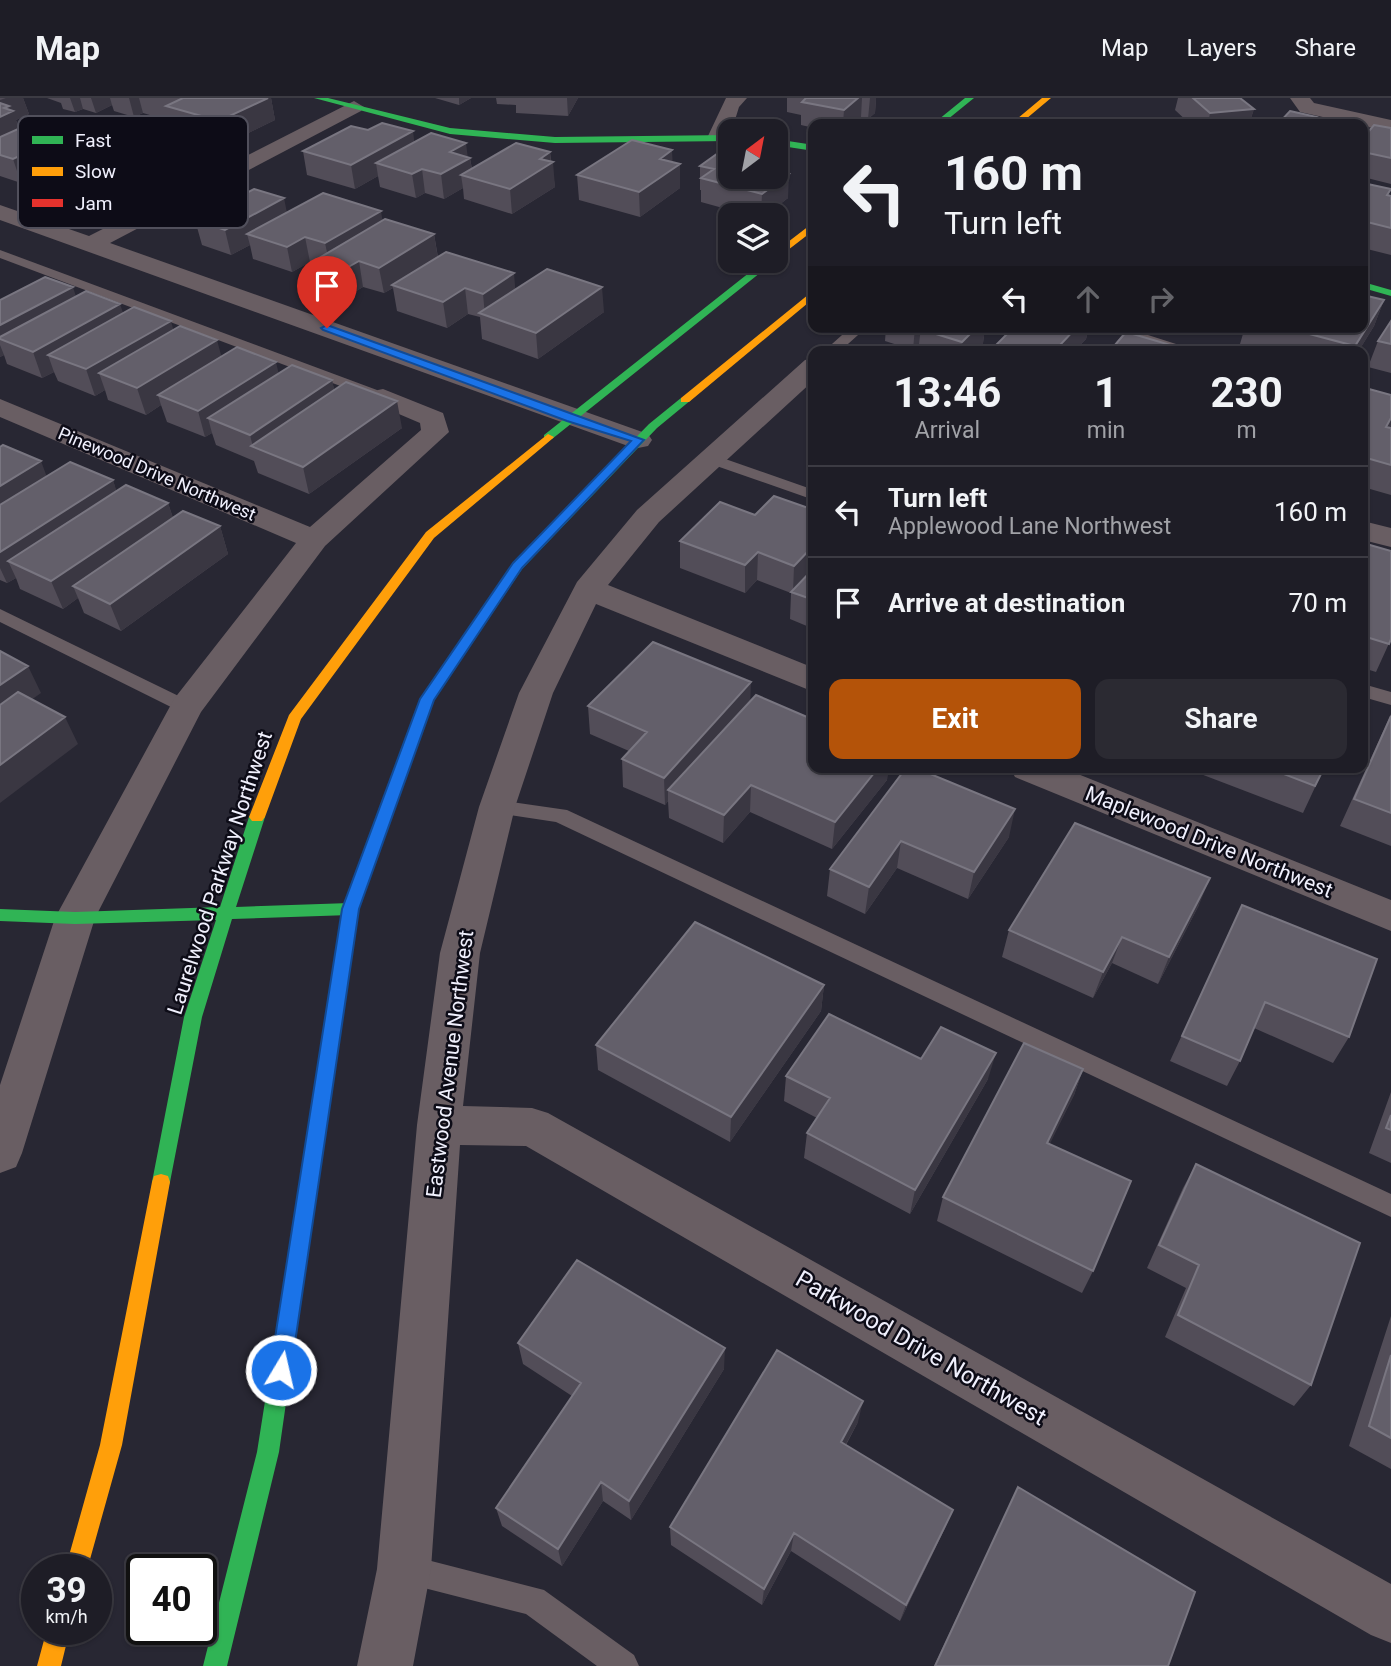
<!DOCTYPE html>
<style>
body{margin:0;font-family:Roboto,sans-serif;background:#2b2a32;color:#f1f3f6;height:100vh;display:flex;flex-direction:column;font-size:26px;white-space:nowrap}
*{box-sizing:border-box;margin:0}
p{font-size:23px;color:#a1a2a7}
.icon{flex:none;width:38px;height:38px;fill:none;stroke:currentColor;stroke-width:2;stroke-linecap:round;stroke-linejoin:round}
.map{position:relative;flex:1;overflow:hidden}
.panel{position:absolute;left:808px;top:248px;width:560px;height:427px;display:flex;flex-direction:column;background:#1e1d26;border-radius:14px;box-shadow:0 2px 5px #0004,0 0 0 2px #3c3b43}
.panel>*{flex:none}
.top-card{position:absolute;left:808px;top:21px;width:560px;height:214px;border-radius:14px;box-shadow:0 2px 5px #0004,0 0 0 2px #3c3b43;background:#1e1d26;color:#f1f3f6;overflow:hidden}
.needle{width:46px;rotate:32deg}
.controls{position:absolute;left:718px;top:21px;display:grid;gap:14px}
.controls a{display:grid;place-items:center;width:70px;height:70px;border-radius:14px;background:#1e1d26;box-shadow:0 2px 5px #0004,0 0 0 2px #3c3b43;font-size:35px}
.speed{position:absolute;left:21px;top:1456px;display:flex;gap:14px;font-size:35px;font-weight:700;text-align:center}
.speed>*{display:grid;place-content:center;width:91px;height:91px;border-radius:50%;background:#1e1d26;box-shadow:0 2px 5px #0004,0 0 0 2px #3c3b43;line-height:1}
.speed small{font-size:18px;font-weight:400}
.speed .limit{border:4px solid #111;border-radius:10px;background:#fff;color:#111}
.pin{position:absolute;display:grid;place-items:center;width:60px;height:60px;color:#fff;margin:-72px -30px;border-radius:50% 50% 50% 0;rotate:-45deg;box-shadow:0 0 7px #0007}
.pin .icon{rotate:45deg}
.me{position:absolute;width:77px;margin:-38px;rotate:9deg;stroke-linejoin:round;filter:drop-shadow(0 0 5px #0008)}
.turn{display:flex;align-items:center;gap:24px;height:147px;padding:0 21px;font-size:32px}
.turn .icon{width:91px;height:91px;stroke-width:2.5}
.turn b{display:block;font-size:49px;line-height:60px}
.lanes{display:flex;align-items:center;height:66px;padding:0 21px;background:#0003;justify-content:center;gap:35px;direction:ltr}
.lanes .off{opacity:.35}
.eta{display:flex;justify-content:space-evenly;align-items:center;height:119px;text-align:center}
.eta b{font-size:42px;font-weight:700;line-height:49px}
.cta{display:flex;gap:14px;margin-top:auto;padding:14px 21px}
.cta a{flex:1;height:80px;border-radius:14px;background:#b45309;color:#fff;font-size:28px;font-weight:700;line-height:80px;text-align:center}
.cta a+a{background:#2b2a32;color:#f1f3f6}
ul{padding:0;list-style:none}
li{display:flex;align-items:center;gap:21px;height:91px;padding:0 21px;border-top:2px solid #3c3b43}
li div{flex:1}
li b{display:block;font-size:26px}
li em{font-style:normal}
header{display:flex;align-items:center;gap:42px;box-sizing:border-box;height:98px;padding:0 35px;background:#1e1d26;border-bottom:2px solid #3c3b43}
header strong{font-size:33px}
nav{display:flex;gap:38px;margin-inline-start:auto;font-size:24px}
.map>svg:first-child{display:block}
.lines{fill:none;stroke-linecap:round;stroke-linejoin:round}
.lane{fill:#695e63;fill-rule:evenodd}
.street{fill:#695e63;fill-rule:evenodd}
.fast{fill:#30b455;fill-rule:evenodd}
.slow{fill:#ff9f0a;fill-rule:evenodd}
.jam{fill:#e5322d;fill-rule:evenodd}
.wall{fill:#524d58}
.shaded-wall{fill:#3a3742}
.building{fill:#635f6a;stroke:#797681;stroke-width:2}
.route{fill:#1a73e8;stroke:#114b97;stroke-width:2}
.labels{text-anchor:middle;stroke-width:5;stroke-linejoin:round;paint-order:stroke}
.far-street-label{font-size:18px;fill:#f0f0fd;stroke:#0d0c17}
.street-label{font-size:21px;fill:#f0f0fd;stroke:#0d0c17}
.near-street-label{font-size:24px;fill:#f0f0fd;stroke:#0d0c17}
.key{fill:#0d0c17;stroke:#51505c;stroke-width:2}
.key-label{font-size:19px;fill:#f0f0fd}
</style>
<header>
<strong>Map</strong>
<nav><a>Map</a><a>Layers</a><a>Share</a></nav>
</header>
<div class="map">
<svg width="1391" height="1568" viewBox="0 0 1391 1568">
<rect width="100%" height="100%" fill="#282733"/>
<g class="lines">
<!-- lane -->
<path class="lane" d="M0,152L377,292L379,295L372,299L367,298L0,160Z
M851,229H867L839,254H823Z
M1100,229H1123L1201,254H1178Z
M711,356L814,392V402L705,364L703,361Z
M0,511L193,605L195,609L193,613H179L0,524Z
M1363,586L1391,594V607L1363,599Z
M497,702L567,712L1391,1096V1119L556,724L490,714L487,709L490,704Z
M404,1456L544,1492L634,1557L639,1568H597L526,1516L393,1482L389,1471L393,1460Z"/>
<!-- street -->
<path class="street" d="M726,0H747L739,9L730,38L719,44L708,38Z
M1290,0H1310L1314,5L1391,22V34L1300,14Z
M354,3L364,9L361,13L110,145L648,336L652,342L648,348L638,350L628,348L0,122V107L89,138Z
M814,260V282L659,424L608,487L814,570V594L596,506L553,595L515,709L480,855L463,1008L532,1010L548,1015L1391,1486V1545L1371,1537L526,1048L460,1047L431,1471L413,1568H357L377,1471L417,1027L440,855L479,709L519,595L577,484L637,412L805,262Z
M383,291L443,315L449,334L325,448L201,614L95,820L22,1055L16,1069L0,1075V987L55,820L174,601L296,445L0,319V301L310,429L421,332L420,325L373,305L369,299L373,293Z
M1363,423L1391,430V449L1363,442Z
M1010,670H1063L1391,802V833L1015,679Z"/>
<!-- fast -->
<path class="fast" d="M314,0H328L450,30L555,39L730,37V43L555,45L450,36Z
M965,0H974L942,26H933Z
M775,41L814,47V53L775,47Z
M764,163H775L552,341H544V337Z
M1363,184L1391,192V198L1363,190Z
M681,300L691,302L657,330L522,471L434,602L388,730L380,736L375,734L372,730L420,601L513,465L649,326Z
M257,714L265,719L236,809L350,805L356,807L358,811L356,815L350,817L232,821L202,919L170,1084L168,1090L161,1092L154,1090L152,1084L184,919L216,822L75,826L0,823V811L75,814L220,809L249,719Z
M308,1080L315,1082L317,1088L279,1354L227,1568H203L257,1354L299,1088L301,1082Z"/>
<!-- slow -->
<path class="slow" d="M1042,0H1051L1020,26H1011Z
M814,124V132L775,162V154Z
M814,192V200L689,304H681V300Z
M548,336L554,339L552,341L434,440L301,621L265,719L262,723H252L249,719L289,617L426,434Z
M161,1076L168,1078L170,1084L122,1347L87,1472H65L100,1347L152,1084L154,1078Z
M47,1531H70L61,1568H37Z"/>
<!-- jam -->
<path class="jam" d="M380,724L388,730L358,811L317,1088L315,1094L308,1096L301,1094L299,1088L342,811L372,730Z"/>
</g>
<!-- wall -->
<path class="wall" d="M0,0H23L29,16L16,22L19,30L89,43L129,45L132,55L150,61L157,85L125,101L108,96L85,107L42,93L37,78L21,85L0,78Z
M47,0H271L275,22L224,47L172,31L170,23L143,15L134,19L114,13L112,7L96,15L83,11L75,14L63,11L61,5Z
M435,0H471L459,7Z
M496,0H578L568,18L516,15V7L497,6Z
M787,0H876L875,15L868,21L861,19L853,26H814V30L801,27V17L787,14Z
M1178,0H1240L1254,11L1249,26H1190L1175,12Z
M1391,30V86L1363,79V40Z
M415,44L470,60L472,71L550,54L555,89L512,116L464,101L463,90L444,101L425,95L416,100L380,89L378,78L355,91L307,77L303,53Z
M672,64L680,66V90L640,119L579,102L577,77Z
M700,68L783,74L788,100L766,117H748L701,104V92H700Z
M1363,85L1391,98V157L1363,150Z
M235,101L287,115L383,122L434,136L438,159L516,191L604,214L538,261L482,241L480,219L468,216L447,230L397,213L393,190L384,195L363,189L348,198L319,188L314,165L310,164L292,174L253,161L250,147L231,157L202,147L195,122L200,120L197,108Z
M76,198L173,232L222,259L278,276L332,282L334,292L402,330L309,396L258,375L254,363L216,347L212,335L205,339L167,324L161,307L146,317L108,302L105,292L95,298L58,283L54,274L42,280L7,266L4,257L0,259V202Z
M1384,202L1374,228L1358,254H1269L1240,246L1245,229H1363Z
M1391,223V275L1368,269L1378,243Z
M886,229H985L983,245L974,254H933L934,250L919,246L913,252L885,243Z
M1014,229H1089L1086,241L1076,251L1083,254H994L996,247Z
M1391,297V327L1390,330H1391V397L1363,389V301Z
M814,315V345L809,344L811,317Z
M0,349L47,379L113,382L116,393L168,405L173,420L220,428L228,456L121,533L84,515L78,500L63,511L20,491L16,480L7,485L0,482Z
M814,412V531L790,521L791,495L757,482L745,495L680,470V443L755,417Z
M1363,445L1391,541L1376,574L1363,570Z
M750,603L814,670H888L887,682L832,751L750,714L723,745L669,720L668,703L665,707L623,689L622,661L629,653L590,636L588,608Z
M1391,616V748L1340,728Z
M906,670L1009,739L968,801L897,770L865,816L827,798L830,771Z
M1185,670H1324L1303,715Z
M1199,807L1158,886L1112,865L1093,900L1002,859L1009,832Z
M1242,807L1349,939L1333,965L1254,930L1240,963L1227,988L1170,963Z
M824,887L821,913L730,1044L598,972L596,947Z
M921,961L988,981L910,1116L804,1060L807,1035L817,1020L784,1003L786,978Z
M1083,971L1074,997L1049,1046L1093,1173L1082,1195L937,1123L943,1099Z
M1391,994V1065L1369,1055Z
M1196,1066L1311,1287L1294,1308L1165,1239L1186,1190L1147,1170L1183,1090Z
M1391,1218V1371L1349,1348Z
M518,1245L724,1271L631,1422L603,1403L562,1468L502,1428L496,1410L572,1298L523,1266Z
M858,1324L846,1347L953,1412L945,1430L900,1523L791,1453L762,1507L671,1447L670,1429Z
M1018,1389L1168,1568H934Z"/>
<!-- shaded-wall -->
<path class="shaded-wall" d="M6,0H23L29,16L16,22L21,37L0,46V2Z
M70,0H80L83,11L75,14Z
M91,0H110L112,7L96,15Z
M129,0H139L143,15L134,19Z
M268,0H271L275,22L224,47L219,23Z
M459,0H471L459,7Z
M567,0H578L568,18Z
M858,0H862L861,19L853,26H843L844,12Z
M870,0H876L875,15L868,21Z
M1254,11L1249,26H1208L1210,15Z
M85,30L93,53L47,73L41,57L70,37Z
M413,33L416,57L376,65L378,78L355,91L351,67Z
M129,45L136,68L150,61L157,85L125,101L118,77L121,51Z
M466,45L468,61L470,60L473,80L461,77L463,90L444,101L441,76L450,54Z
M672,52L673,71L680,66V90L640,119L639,94L660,61Z
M30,53L37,78L21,85L13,61Z
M550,54L551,66L553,64L555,89L512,116L510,91L540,61Z
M783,62L782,81L789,76L788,100L766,117H761L762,96L775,79V68Z
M100,71L108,96L85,107L77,83Z
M422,71L425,95L416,100L412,76Z
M284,100L289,125L247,136L250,147L231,157L225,132Z
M381,113L385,138L330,168L325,145Z
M434,136L438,161L392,187L393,190L384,195L379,170Z
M305,139L310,164L292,174L287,149Z
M359,163L363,189L348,198L343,172Z
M514,175L516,200L485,217L483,196Z
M73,189L81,215L0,241V227Z
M602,189L604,214L538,261L536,235Z
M465,190L468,216L447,230L443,204Z
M1384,202L1374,228L1358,254H1353L1355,248Z
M120,206L129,232L48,257L54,274L42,280L33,254Z
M171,223L178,249L99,275L105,292L95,298L86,271Z
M915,229H921L919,246L913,252Z
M977,229H985L983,245L974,254H961L962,244Z
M1077,229H1089L1086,241L1073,254L1060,247Z
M217,242L224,268L158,297L161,307L146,317L137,290Z
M0,247L4,257L0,259Z
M276,264L282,290L208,320L212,335L205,339L198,313Z
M332,282L338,308L253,349L250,337Z
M397,303L402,330L309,396L303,369Z
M1391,320V327L1375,355L1386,329Z
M41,363L51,390L0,422V388Z
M113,382L122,410L8,463L16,480L7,485L0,470V454Z
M168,405L177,432L73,488L78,500L63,511L51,483Z
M220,428L228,456L121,533L110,506Z
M814,447V473L793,495L794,468Z
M758,454L757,482L745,495V467Z
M28,568L41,595L0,624V587Z
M751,584L750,611L668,692V703L665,707L664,680Z
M65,619L78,646L0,705V667Z
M878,670H888L887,682L832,751L835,724Z
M751,687L750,714L723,745L724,717Z
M1015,711L1009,739L968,801L974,774Z
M901,743L897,770L865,816L869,789Z
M1210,780L1199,807L1158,886L1169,859Z
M1122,839L1112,865L1093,900L1103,874Z
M824,887L821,913L730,1044L731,1019Z
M996,955L988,981L910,1116L915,1092Z
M1083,971L1074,997L1038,1070L1047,1045Z
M725,1250L724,1271L631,1422L629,1403Z
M863,1303L858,1324L836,1364L841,1344Z
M601,1384L603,1403L562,1468L558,1451Z
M953,1412L945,1430L900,1523L906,1507Z
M794,1435L791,1453L762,1507L764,1491Z"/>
<!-- building -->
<path class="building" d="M183,0H268L219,23L166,8Z
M806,0H858L844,12L802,4Z
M1193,0H1240L1254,11L1210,15Z
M0,5L9,8L4,10L13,13L0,19Z
M1290,13L1317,19L1312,25L1319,26H1278Z
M47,18L85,30L70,37L80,40L41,57L30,53L13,61L0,57V39Z
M1071,20L1100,26H1063Z
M382,25L413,33L351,67L303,53L351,28L368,32Z
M1374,27L1391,30V60L1363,54V40Z
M431,35L466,45L450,54L470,60L441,76L422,71L412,76L376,65Z
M632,42L672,52L660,61L680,66L639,94L577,77Z
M516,45L550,54L540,61L553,64L510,91L461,77Z
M728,48L730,49V79H775V72L789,76L762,96L701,80L714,71L700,68Z
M775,60L783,62L775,68Z
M1363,85L1391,91L1387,97L1391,98V130L1363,123Z
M254,91L284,100L225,132L195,122L213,113L197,108L219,96L235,101Z
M323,95L381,113L325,145L305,139L287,149L247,136Z
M385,121L434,136L379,170L359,163L343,172L314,163Z
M446,154L514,175L483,196L465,190L443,204L392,187Z
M547,171L602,189L536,235L479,215Z
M45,179L73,189L0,227V202Z
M86,193L120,206L33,254L0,241V239Z
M1363,197L1384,202L1355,248L1283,229H1363Z
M134,209L171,223L86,271L48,257Z
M1391,223V246L1378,243Z
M180,228L217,242L137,290L99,275Z
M943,229H977L962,244L936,236Z
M1014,229H1077L1060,247L1083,254H1016L996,247Z
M1126,234L1174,248L1169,254H1109Z
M237,249L276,264L198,313L158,297Z
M292,267L332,282L250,337L208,320Z
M346,284L397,303L303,369L251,348Z
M1369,291L1391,297V320L1386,329L1391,330V367L1363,359V301Z
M3,347L41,363L0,388V349Z
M70,364L113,382L0,454V407Z
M126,387L168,405L51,483L8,463Z
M774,398L814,412V447L794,468L758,454L745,467L680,443L720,404L755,417Z
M183,413L220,428L110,506L73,488Z
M1363,445L1391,453V541L1389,546L1363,538Z
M814,470V502L791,494Z
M653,544L751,584L664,680L622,661L647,634L588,608Z
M0,553L28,568L0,587Z
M18,594L65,619L0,667V607Z
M756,597L814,622V670H878L835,724L751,687L724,717L668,692Z
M1391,618V715L1354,701Z
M906,670H916L1015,711L974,774L901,743L869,789L830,771Z
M1268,670H1324L1315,688Z
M1075,725L1210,780L1169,859L1122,839L1103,874L1009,832Z
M1242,807L1377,861L1349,939L1265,904L1240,963L1182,938Z
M695,824L824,887L731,1019L596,947Z
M829,916L921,961L941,929L996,955L915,1092L807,1035L830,1000L786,978Z
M1024,945L1083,971L1047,1045L1131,1083L1093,1173L943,1099Z
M1391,1017V1032L1386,1030Z
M1196,1066L1360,1145L1311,1287L1178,1217L1199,1167L1159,1147Z
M577,1162L725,1250L629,1403L601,1384L558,1451L496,1410L581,1285L518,1245Z
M777,1252L863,1303L841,1344L953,1412L906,1507L794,1435L764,1491L670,1429Z
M1391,1257V1340L1369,1328Z
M1018,1389L1195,1494L1168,1568H935Z"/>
<!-- route -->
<path class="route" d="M327,227L644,342L522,470L434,602L359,811L291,1272L288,1280L281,1283L273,1280L270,1272L342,811L420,601L513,465L631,343L567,323L323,232L321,230Z"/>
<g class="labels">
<!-- far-street labels -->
<g class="far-street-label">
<text transform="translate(157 376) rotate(23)" y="6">Pinewood Drive Northwest</text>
</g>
<!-- street labels -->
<g class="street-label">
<text transform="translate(1209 744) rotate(22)" y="7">Maplewood Drive Northwest</text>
<text transform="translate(220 775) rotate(-72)" y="7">Laurelwood Parkway Northwest</text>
<text transform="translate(450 966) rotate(-83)" y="7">Eastwood Avenue Northwest</text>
</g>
<!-- near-street labels -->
<g class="near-street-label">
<text transform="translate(921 1250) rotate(30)" y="8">Parkwood Drive Northwest</text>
</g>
</g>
<!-- legend -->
<rect x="18" y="18" width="230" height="112" rx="10" class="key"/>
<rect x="32" y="38" width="31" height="8" fill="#30b455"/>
<rect x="32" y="69" width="31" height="9" fill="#ff9f0a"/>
<rect x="32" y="101" width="31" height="8" fill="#e5322d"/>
<g class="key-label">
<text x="75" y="49">Fast</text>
<text x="75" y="80">Slow</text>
<text x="75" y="112">Jam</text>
</g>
</svg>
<div class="controls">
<a><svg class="needle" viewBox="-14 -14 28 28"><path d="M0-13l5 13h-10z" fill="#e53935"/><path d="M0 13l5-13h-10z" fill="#a1a2a7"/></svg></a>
<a><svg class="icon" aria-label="layers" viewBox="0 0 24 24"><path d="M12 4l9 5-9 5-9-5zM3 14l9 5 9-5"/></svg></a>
</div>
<div class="speed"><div>39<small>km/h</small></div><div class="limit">40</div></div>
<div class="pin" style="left:327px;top:230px;background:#d93025"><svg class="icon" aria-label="arrive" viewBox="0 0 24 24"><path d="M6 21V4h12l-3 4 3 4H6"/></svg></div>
<svg class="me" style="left:281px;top:1272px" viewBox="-20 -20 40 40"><circle r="17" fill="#1a73e8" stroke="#fff" stroke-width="3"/><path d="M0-11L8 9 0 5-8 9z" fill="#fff"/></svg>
<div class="top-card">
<div class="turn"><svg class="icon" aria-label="left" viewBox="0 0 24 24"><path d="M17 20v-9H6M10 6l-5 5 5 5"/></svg><div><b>160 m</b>Turn left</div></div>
<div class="lanes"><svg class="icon" aria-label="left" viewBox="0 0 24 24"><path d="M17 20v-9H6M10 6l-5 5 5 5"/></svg><svg class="icon off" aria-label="ahead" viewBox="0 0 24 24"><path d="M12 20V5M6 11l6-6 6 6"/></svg><svg class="icon off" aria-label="right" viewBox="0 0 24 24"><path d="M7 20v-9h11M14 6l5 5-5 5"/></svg></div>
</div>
<section class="panel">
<div class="eta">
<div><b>13:46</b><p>Arrival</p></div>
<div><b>1</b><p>min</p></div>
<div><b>230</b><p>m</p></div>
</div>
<ul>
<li><svg class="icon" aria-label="left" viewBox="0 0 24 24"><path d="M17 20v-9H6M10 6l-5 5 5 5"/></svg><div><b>Turn left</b><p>Applewood Lane Northwest</p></div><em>160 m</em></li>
<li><svg class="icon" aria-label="arrive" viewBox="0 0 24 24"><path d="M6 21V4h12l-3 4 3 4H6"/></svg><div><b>Arrive at destination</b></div><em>70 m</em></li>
</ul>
<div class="cta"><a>Exit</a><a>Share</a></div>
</section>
</div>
